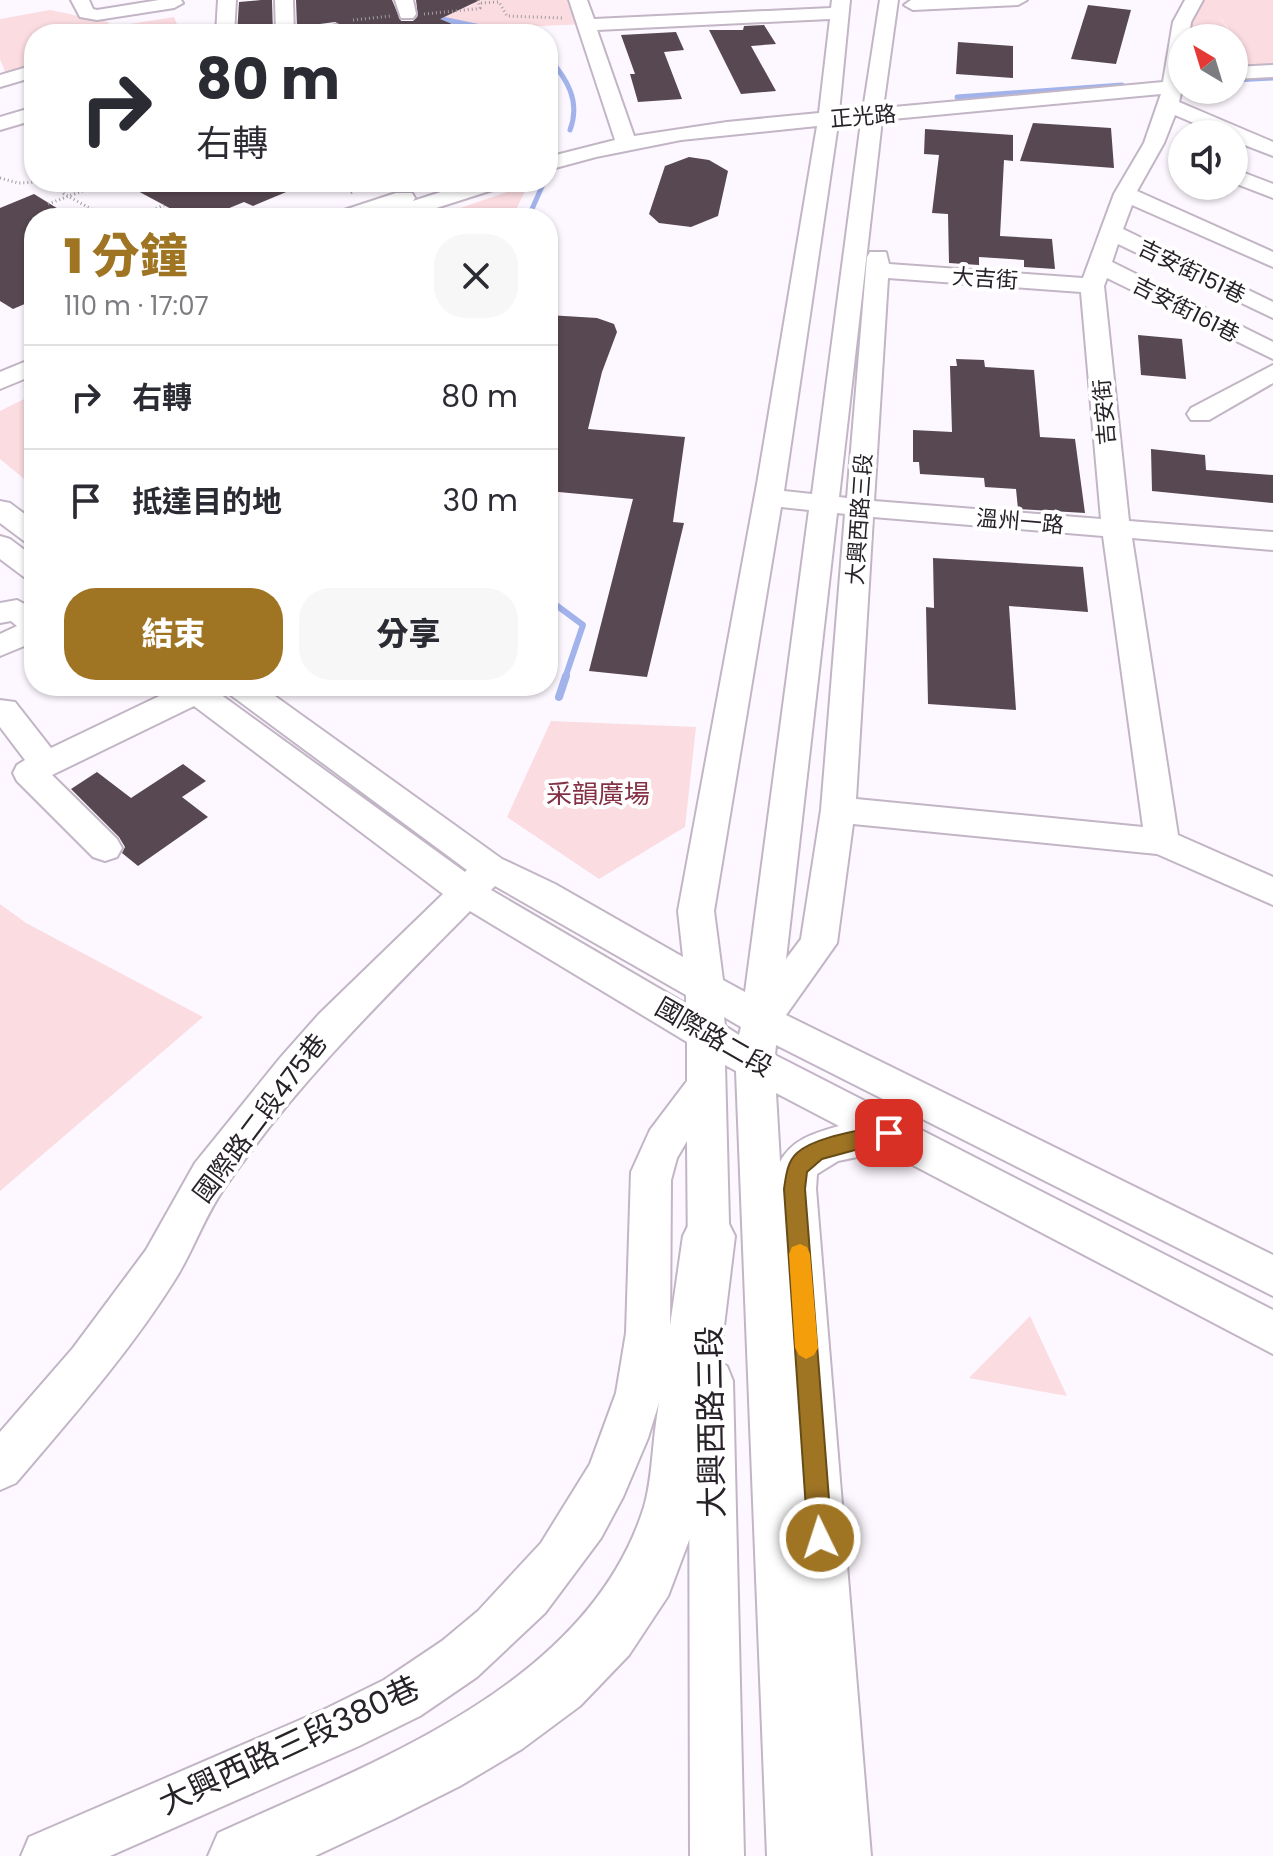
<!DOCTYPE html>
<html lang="zh-TW">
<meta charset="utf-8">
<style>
body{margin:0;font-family:Poppins,"Noto Sans TC",sans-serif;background:#f7f7f7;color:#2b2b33;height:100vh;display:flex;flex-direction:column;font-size:30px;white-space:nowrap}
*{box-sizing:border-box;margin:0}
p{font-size:26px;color:#7c7c81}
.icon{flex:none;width:44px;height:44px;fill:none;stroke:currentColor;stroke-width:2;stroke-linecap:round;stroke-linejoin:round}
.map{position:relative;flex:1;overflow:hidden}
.side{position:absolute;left:24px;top:208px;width:534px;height:488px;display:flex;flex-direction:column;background:#fff;border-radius:32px;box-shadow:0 2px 6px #0004}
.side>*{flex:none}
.top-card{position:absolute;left:24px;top:24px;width:534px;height:168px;border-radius:32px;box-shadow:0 2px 6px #0004;background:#fff;color:#2b2b33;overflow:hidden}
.needle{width:52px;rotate:322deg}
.controls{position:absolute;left:1168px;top:24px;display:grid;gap:16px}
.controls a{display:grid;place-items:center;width:80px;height:80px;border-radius:50%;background:#fff;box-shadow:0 2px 6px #0004;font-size:40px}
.pin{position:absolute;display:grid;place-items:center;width:68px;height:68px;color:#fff;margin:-34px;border-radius:16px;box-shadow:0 4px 12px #0006}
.me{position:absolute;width:88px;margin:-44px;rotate:356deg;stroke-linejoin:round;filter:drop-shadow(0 0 6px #0008)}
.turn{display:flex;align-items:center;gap:28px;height:168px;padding:0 40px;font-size:36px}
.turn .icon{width:104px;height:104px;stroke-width:2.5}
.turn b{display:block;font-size:56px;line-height:68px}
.round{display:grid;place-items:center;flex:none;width:84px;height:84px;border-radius:32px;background:#f7f7f7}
.summary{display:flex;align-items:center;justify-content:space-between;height:136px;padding:0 40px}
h1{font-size:48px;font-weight:800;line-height:60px;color:#9f7524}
.cta{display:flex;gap:16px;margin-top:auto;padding:16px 40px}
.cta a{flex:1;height:92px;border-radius:32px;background:#9f7524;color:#fff;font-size:32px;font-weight:800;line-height:92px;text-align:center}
.cta a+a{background:#f7f7f7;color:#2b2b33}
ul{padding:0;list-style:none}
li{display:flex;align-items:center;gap:24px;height:104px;padding:0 40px;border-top:2px solid #e1e1e2}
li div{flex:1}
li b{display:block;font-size:30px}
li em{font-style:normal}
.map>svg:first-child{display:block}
.green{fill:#fadce1}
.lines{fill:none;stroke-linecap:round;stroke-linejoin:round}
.stream-far2{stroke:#a2b3ec;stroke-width:5}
.stream-far1{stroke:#a2b3ec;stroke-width:6}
.stream{stroke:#a2b3ec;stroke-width:8}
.building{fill:#584851}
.minor-casing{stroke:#c2b5c5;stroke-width:4}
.highway-casing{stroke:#c2b5c5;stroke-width:4}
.path{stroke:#a09ba1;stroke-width:3;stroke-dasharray:1 3;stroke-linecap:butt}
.minor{fill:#fff;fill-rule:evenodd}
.highway{fill:#fff;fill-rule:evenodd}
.route{fill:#9f7524;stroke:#674c17;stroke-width:2}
.slow{fill:#f59e0b}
.labels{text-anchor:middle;stroke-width:8;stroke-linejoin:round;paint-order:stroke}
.far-street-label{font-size:22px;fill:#282329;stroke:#fff}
.park-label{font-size:26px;fill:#843145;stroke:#fff}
.street-label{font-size:26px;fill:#282329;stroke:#fff}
.near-street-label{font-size:32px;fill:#282329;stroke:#fff}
</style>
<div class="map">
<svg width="1273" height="1856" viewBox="0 0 1273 1856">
<rect width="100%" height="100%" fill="#fdf8ff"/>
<!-- green -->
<path class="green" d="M469,0H577L586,24L496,28L437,18V11L467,7L473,4Z
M1200,0H1273V66L1234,67V38H1229L1228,28L1217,13L1227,28L1228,38H1186Z
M50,10L108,22L111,27L174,17L181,34H34V64L5,72L0,59V19Z
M528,185L512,218H431Z
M34,394V487L0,459V411Z
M551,721L696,727L685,827L599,879L507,817Z
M0,904L26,923L203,1017L0,1191Z
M1030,1316L1067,1396L969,1378Z"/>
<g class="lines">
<!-- stream-far2 -->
<path class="stream-far2" d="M405,15L418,14L514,34
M309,34L348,22
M548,57C567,79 581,101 570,130
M1234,80L1273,78
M957,97L1122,85
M528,218L544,182"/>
<!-- stream-far1 -->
<path class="stream-far1" d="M548,599L583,625L565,678"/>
<!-- stream -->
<path class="stream" d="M559,697L566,676"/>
</g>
<!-- building -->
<path class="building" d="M261,0H272L273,34H237L239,2Z
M296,0H392L401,21H413L418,16L416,0H480L440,19L476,34H361L335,22L297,27Z
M1088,5L1131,10L1116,64L1071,59Z
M764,25L776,44L751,46L776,91L741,94L709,30H743L744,26Z
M676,32L684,50L664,52L682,99L638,102L630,74H635L621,35Z
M958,42L1013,46V78L956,74Z
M1033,123L1111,128L1114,168L1020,161Z
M925,129L1013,135V161L1004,160L1000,236L1052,239L1055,269L1024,267V260L979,257V265L949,263L948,214L932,213L939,155L924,154Z
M689,157L709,160L728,171L718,216L691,227L659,223L649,214L665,166Z
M121,182H310L253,206L244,202L205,218H188Z
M34,194L73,218H34V300L13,309L0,301V208Z
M548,315L597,318L614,324L617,332L602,372L588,429L685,437L673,522L684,523L647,677L589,671L633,499L548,491Z
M1138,335L1182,339L1186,379L1141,375Z
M956,359L984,360L985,367L1034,370L1040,437L1075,439L1085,513L1018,509L1016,489L985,487L984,478L920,474L919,462H913V430L952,432L950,366H957Z
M1151,449L1205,455L1206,470L1273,475V503L1152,491Z
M933,558L1083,567L1088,612L1009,606L1016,710L928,704L926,607L934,608Z
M183,764L206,781L182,797L208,817L138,866L122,853L125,847L119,837L71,789L97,772L131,798Z"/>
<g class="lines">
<!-- minor casing -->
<g class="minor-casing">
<path id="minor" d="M71,0H89L93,9L97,10L159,0H181L183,3L174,8L97,20L80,17Z
M218,0H236L234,34H216Z
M275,0H293L294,34H276Z
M395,0H413L416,14L413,18H401Z
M569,0H587L594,19L831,8L832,0H850L839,112L863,110L880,0H898L883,108L1163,82L1173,22L1185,0H1203L1191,22L1189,38H1182V90H1190L1181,93L1179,102L1273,142V156L1234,141V134H1219L1175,115L1164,143L1137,191L1273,252V267L1132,205L1123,229L1273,302V318L1118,244L1112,262L1273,342V359L1107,278L1104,286L1129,521L1273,532V550L1132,538L1178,835L1273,877V905L1157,854L853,824L837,943L786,1015L1273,1255V1296L776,1045L775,1055L1273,1310V1354L886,1151L838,1161L817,1174L816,1189L871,1856H767L736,1071L725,1065L730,1262L724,1276L709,1282L694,1276L688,1262L687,1141L677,1158L671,1180L670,1333L662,1393L648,1438L623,1497L601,1538L545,1613L477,1677L420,1716L359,1746L110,1856H21L29,1837L323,1710L384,1680L442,1641L478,1611L541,1543L590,1464L616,1393L626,1333L631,1172L650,1130L687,1081V1042L470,911C383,999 295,1085 225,1187C205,1215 194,1249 176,1278C130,1352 72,1417 16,1483L0,1490V1432L73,1348L146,1250L195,1163L280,1058L319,1014L443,894L194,706L52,775L117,839L122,848L117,857L105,861L93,857L17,781L13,773L17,765L25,760L0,727V700L15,702L51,748L174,689L172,686H209L465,872L467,870L228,693L223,686H261L502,859L555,884L683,957L678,911L757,484L817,126L681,140L596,157L548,170V157L615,140ZM830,19L819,113L727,122L634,136L597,30ZM1161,94L1144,143L1114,194L1083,278L889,264L886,252H870L867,257L847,498L839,497L882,120ZM861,122L812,494L784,491L838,124ZM888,278L1081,292L1101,519L874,501ZM781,507L809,510L745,992L723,980L714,911ZM837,513L845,514L821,810L801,939L786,959ZM873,517L1103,536L1143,827L856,799ZM495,886L686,995V1004L491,890ZM724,1017L741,1027L739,1035L725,1026ZM776,1093L839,1126C815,1133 792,1139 780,1162Z
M911,0H1027L1018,5L913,10L904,5Z
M336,25L352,34H317L319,30Z
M34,65V77L0,87V75Z
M1273,65V77L1234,79V67Z
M34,107V120L0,130V117Z
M1234,169L1273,184V198L1234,183Z
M472,182H505L502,187L405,218H372L374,215L332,218L335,213L396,193H412L415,198L413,201Z
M34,358V375L0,389V372Z
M1273,365V383L1209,420H1191L1187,414L1191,408Z
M0,501L10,503L34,521V544L24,541L0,523Z
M0,536L10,539L34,557V580L24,577L0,559Z
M17,600L34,609V642L0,656V634L17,626L11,621L0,623V603Z
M711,1359L727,1366L733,1381L744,1856H690L689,1381L695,1366Z"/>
</g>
<!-- highway casing -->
<g class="highway-casing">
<path id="highway" d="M709,1213L727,1220L735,1236L702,1506L668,1596L629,1655L580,1706L522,1749L460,1786L394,1819L315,1856H208L218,1833C373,1762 588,1686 644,1507C652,1480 652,1450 656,1423C665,1360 674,1298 683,1236L691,1220Z"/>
</g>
<!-- path -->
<path class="path" d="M481,3L499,2L507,16L563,18
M424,14L475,9L480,8L478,0
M353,20L391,16
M548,125L558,129L551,137
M0,178L18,183L38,182
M52,182L64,194L108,218
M333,186L342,182
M351,193L367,182
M48,204L106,182
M134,218L164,205
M255,218L279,209"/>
<!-- minor -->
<use href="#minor" class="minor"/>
<!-- highway -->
<use href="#highway" class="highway"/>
</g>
<!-- route -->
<path class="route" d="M889,1124L896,1127L899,1133L896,1139L822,1159L807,1172L805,1189L832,1538L829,1547L820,1550L812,1547L808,1538L784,1189C786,1176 787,1162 797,1153C815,1136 865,1130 889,1124Z"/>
<!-- slow -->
<path class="slow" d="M800,1244L807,1247L810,1254L818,1348L814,1355L806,1359L799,1355L795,1348L789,1254L792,1247Z"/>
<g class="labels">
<!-- far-street labels -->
<g class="far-street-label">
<text transform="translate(863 116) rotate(-5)" y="8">正光路</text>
<text transform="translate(1192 271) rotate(26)" y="8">吉安街151巷</text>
<text transform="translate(985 278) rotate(4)" y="8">大吉街</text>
<text transform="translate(1186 309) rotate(27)" y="8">吉安街161巷</text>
<text transform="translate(1104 412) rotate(-95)" y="8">吉安街</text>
<text transform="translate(859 519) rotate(-86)" y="8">大興西路三段</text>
<text transform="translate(1020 521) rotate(5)" y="8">溫州一路</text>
</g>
<!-- park labels -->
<g class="park-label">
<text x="598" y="803">采韻廣場</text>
</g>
<!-- street labels -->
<g class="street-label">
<text transform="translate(714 1037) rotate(30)" y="9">國際路二段</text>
<text transform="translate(260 1118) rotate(-53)" y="9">國際路二段475巷</text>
</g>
<!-- near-street labels -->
<g class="near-street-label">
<text transform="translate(711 1422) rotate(-91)" y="11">大興西路三段</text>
<text transform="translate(289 1745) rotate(-25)" y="11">大興西路三段380巷</text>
</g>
</g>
</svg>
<div class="controls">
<a><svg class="needle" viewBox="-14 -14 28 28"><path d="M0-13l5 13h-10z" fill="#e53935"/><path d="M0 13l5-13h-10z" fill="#7c7c81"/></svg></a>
<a><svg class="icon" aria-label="sound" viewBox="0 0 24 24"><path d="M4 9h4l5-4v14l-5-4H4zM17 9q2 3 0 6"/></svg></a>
</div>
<div class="pin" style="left:889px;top:1133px;background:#d93025"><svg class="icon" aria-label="arrive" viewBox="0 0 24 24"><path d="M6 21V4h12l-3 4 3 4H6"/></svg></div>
<svg class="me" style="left:820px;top:1538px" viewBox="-20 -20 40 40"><circle r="17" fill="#9f7524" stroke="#fff" stroke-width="3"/><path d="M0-11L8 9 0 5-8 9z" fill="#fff"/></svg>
<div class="top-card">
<div class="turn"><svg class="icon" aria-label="right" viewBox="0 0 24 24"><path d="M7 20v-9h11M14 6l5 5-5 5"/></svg><div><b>80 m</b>右轉</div></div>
</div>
<section class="side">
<div class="summary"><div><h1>1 分鐘</h1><p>110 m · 17:07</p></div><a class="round"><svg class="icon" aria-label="close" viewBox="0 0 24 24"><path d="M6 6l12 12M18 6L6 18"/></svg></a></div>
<ul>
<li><svg class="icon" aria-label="right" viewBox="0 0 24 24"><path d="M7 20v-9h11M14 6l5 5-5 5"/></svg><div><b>右轉</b></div><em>80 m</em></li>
<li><svg class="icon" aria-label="arrive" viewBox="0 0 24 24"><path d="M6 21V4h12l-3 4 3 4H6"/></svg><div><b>抵達目的地</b></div><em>30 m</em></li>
</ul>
<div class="cta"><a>結束</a><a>分享</a></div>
</section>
</div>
